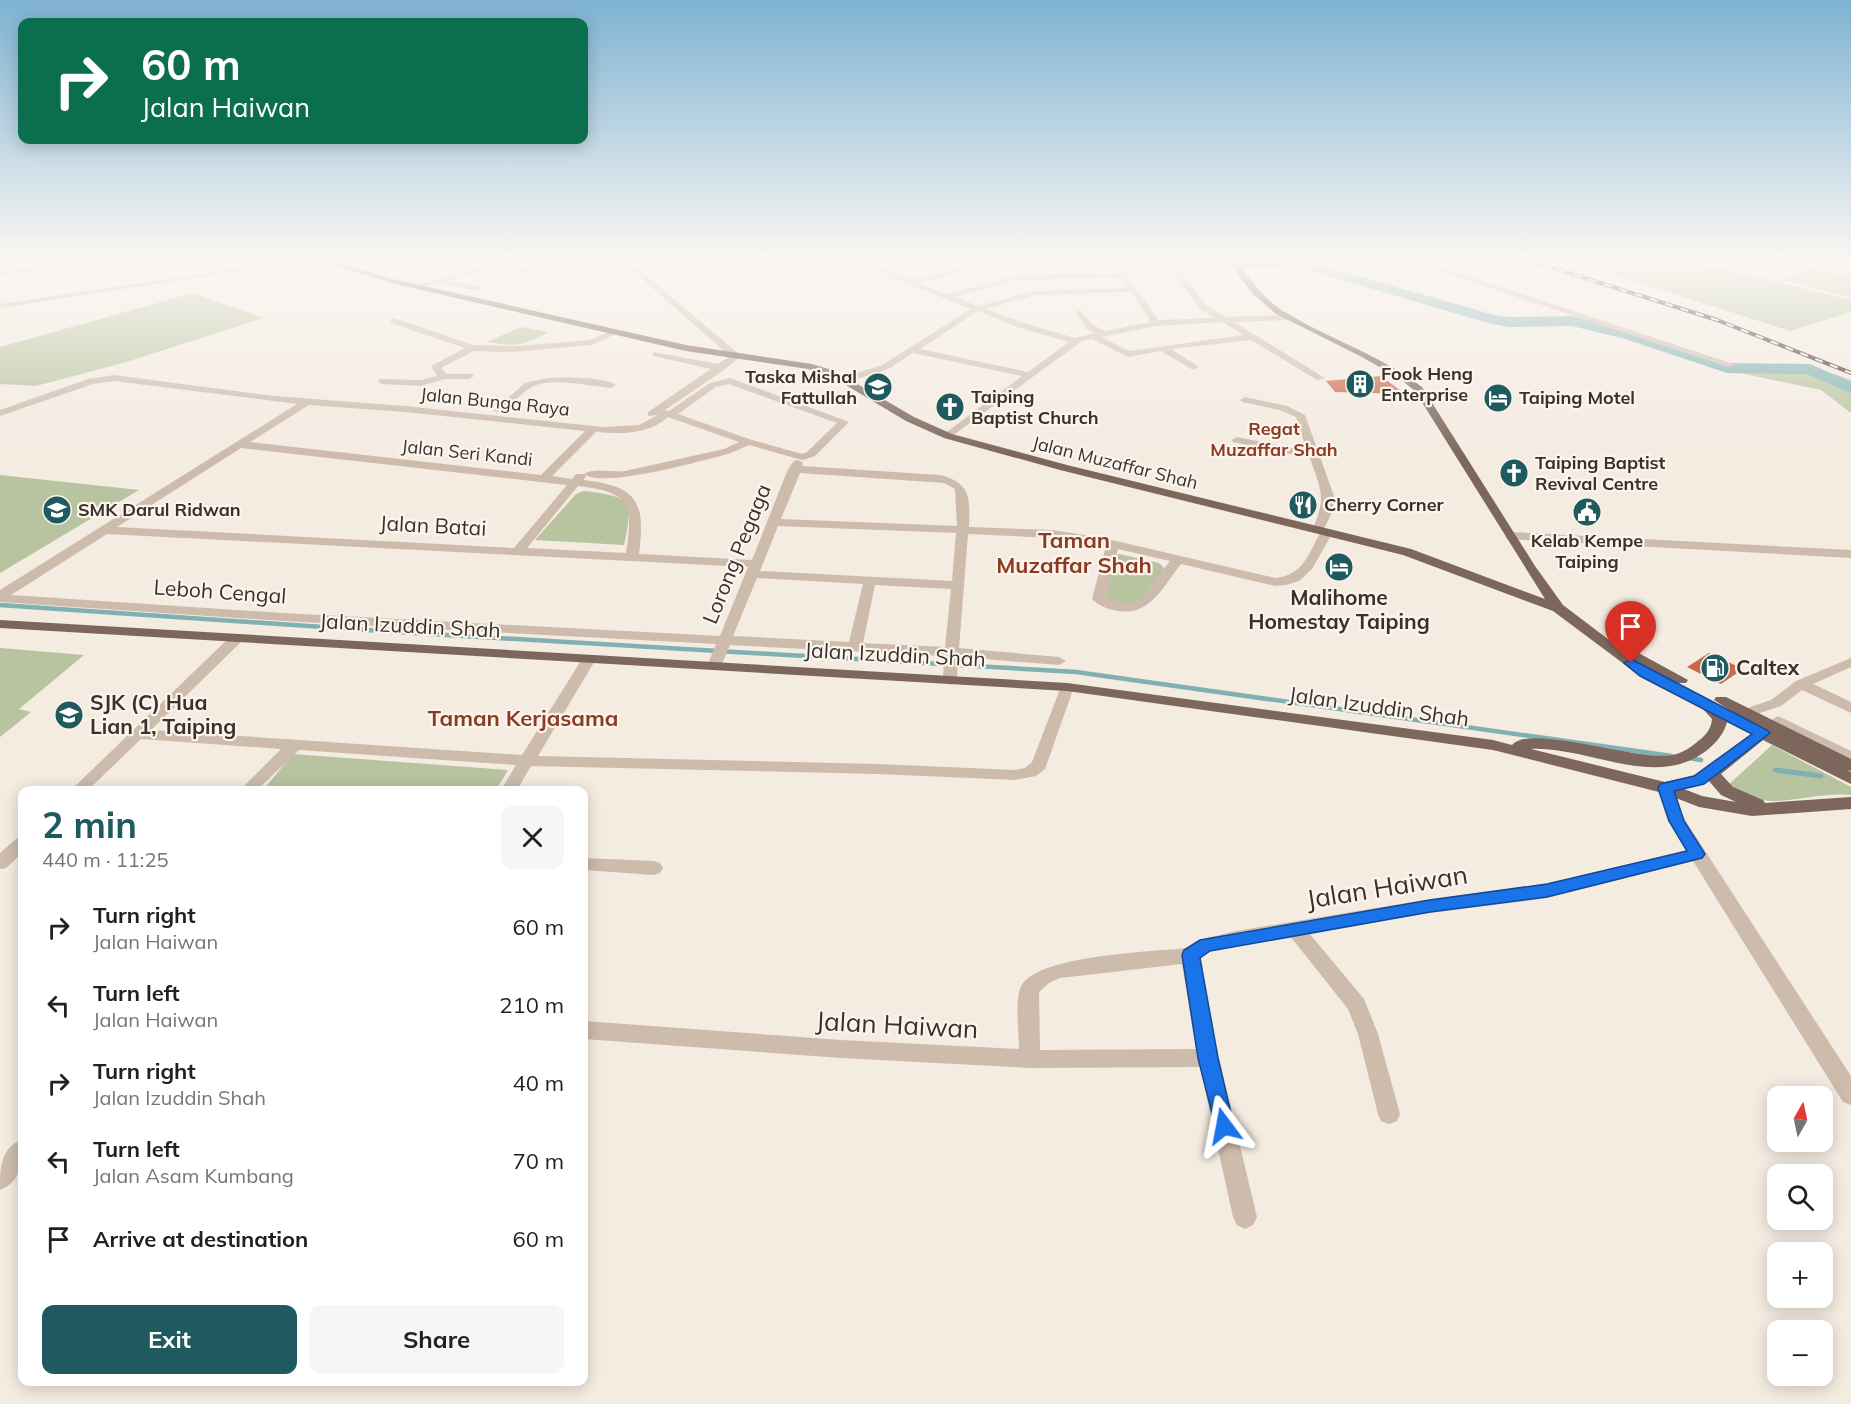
<!DOCTYPE html>
<meta charset="utf-8">
<style>
body{margin:0;font-family:Mulish,sans-serif;background:#f6f6f6;color:#202124;height:100vh;display:flex;flex-direction:column;font-size:22px;white-space:nowrap}
*{box-sizing:border-box;margin:0}
p{font-size:20px;color:#757577}
.icon{flex:none;width:33px;height:33px;fill:none;stroke:currentColor;stroke-width:2;stroke-linecap:round;stroke-linejoin:round}
.map{position:relative;flex:1;overflow:hidden}
.details{position:absolute;left:18px;top:786px;width:570px;height:600px;display:flex;flex-direction:column;background:#fff;border-radius:12px;box-shadow:0 3px 15px #0003}
.details>*{flex:none}
.top-card{position:absolute;left:18px;top:18px;width:570px;height:126px;border-radius:12px;box-shadow:0 3px 15px #0003;background:#0b6e4f;color:#fff;overflow:hidden}
.needle{width:39px;rotate:9deg}
.controls{position:absolute;left:1767px;top:1086px;display:grid;gap:12px}
.controls a{display:grid;place-items:center;width:66px;height:66px;border-radius:12px;background:#fff;box-shadow:0 3px 15px #0003;font-size:30px}
.pin{position:absolute;display:grid;place-items:center;width:51px;height:51px;color:#fff;margin:-62px -26px;border-radius:50% 50% 50% 0;rotate:-45deg;box-shadow:0 0 6px #0007}
.pin .icon{rotate:45deg}
.me{position:absolute;width:66px;margin:-33px;rotate:347deg;stroke-linejoin:round;filter:drop-shadow(0 0 4px #0008)}
.turn{display:flex;align-items:center;gap:21px;height:126px;padding:0 24px;font-size:27px}
.turn .icon{width:78px;height:78px;stroke-width:2.5}
.turn b{display:block;font-size:42px;line-height:51px}
.round{display:grid;place-items:center;flex:none;width:63px;height:63px;border-radius:12px;background:#f6f6f6}
.head{display:flex;align-items:center;justify-content:space-between;height:102px;padding:0 24px}
h1{font-size:36px;font-weight:700;line-height:45px;color:#1f5a5e}
.cta{display:flex;gap:12px;margin-top:auto;padding:12px 24px}
.cta a{flex:1;height:69px;border-radius:12px;background:#1f5a5e;color:#fff;font-size:24px;font-weight:700;line-height:69px;text-align:center}
.cta a+a{background:#f6f6f6;color:#202124}
ul{padding:0;list-style:none}
li{display:flex;align-items:center;gap:18px;height:78px;padding:0 24px}
li div{flex:1}
li b{display:block;font-size:22px}
li em{font-style:normal}
.map>svg:first-child{display:block}
.green{fill:#b8c4a0}
.lines{fill:none;stroke-linecap:round;stroke-linejoin:round}
.stream-far1{stroke:#7fb0b2;stroke-width:4.5}
.stream{stroke:#7fb0b2;stroke-width:5}
.river{fill:#7fb0b2;fill-rule:evenodd}
.building{fill:#c8694b}
.minor{fill:#cdbbac;fill-rule:evenodd}
.major{fill:#7d675c;fill-rule:evenodd}
.rail-casing{stroke:#3b302b;stroke-width:4}
.rail{stroke:#fbf5ee;stroke-width:2;stroke-dasharray:8;stroke-linecap:butt}
.route{fill:#1a73e8;stroke:#114b97;stroke-width:1.5}
.labels{text-anchor:middle;stroke-width:4.5;stroke-linejoin:round;paint-order:stroke}
.far-poi-label{font-size:18px;font-weight:bold;fill:#3b302b;stroke:#fbf5ee;text-anchor:start}
.far-street-label{font-size:18px;fill:#3b302b;stroke:#fbf5ee}
.far-neighbourhood-label{font-size:18px;font-weight:bold;fill:#8c3b22;stroke:#fbf5ee}
.street-label{font-size:21px;fill:#3b302b;stroke:#fbf5ee}
.poi-label{font-size:21px;font-weight:bold;fill:#3b302b;stroke:#fbf5ee;text-anchor:start}
.neighbourhood-label{font-size:22px;font-weight:bold;fill:#8c3b22;stroke:#fbf5ee}
.near-street-label{font-size:26px;fill:#3b302b;stroke:#fbf5ee}
</style>
<div class="map">
<svg width="1851" height="1404" viewBox="0 0 1851 1404">
<rect width="100%" height="100%" fill="#f4ebe1"/>
<!-- green -->
<path class="green" d="M1569,260H1679L1851,303V312L1790,331Z
M1809,268L1845,276L1851,272V298L1783,280Z
M193,293L264,318L126,362L36,386L0,384V347Z
M521,327L549,332C523,346 516,347 487,342Z
M1721,369C1762,369 1813,362 1851,380V413L1821,390Z
M0,475L139,490L0,573Z
M584,491C630,496 634,500 624,545L535,540L576,494Z
M1119,554L1159,563L1164,568L1145,599L1130,606L1106,601L1103,591L1115,565L1116,555Z
M0,648L84,655L19,709L31,712L0,737Z
M1772,745L1851,787V795C1804,791 1769,816 1727,786Z
M293,754L508,770L496,790H263Z"/>
<g class="lines">
<!-- stream-far1 -->
<path class="stream-far1" d="M0,605L396,632L1076,672L1672,756
M1689,758L1701,760"/>
<!-- stream -->
<path class="stream" d="M1775,770L1821,776"/>
<!-- river -->
<path class="river" d="M1282,260H1303L1494,315L1509,317L1573,316L1631,331L1729,363L1810,364L1851,382V393L1807,374L1727,373L1622,338L1572,326L1509,327L1492,324L1284,263Z"/>
</g>
<!-- building -->
<path class="building" d="M1381,376L1405,394L1335,392L1326,381Z
M1709,653L1743,669L1721,684L1687,667Z"/>
<g class="lines">
<!-- minor -->
<path class="minor" d="M87,260H105L0,276V272Z
M294,260H311L0,308V304Z
M403,260H416L357,274L353,272Z
M508,260H520L508,264L535,272L531,274L498,267L448,280L481,287V291H478L438,283L416,288L412,286Z
M620,260H628L741,356L724,370L665,410L669,411L710,383L730,378L849,422L815,456L806,459L802,460L749,445L731,453C705,460 603,489 584,474C594,467 613,473 625,471L724,449L739,442L668,417C648,435 621,434 596,432L552,476L572,479L576,474H584L586,476L583,480C637,486 646,501 639,554L752,560L788,469L794,461L798,460L803,463L802,466L940,475C971,483 970,498 969,527L1053,530L1103,538L1275,578C1302,576 1309,554 1320,533H1314L1312,530C1327,497 1321,491 1310,458L1233,442L1232,440L1237,437L1307,451L1296,417L1280,410L1242,402L1240,400L1245,397L1287,406L1305,415L1334,496L1333,510L1324,529H1331L1333,532L1312,569L1299,581L1286,585L1275,586L1181,564C1162,588 1149,619 1113,610C1105,608 1098,605 1092,599L1106,546L1053,538L968,534L959,648L1059,657L1066,661L1059,665L958,657L957,681L950,685L943,681L944,656L730,645L721,666L714,670L707,666L716,644L284,621L0,602V590L297,404L114,381L93,384L0,416V410L88,379L114,375L274,396L405,406L603,427L639,425L658,415L648,416V412L711,369L653,356V352L718,364L730,356ZM729,384L837,423L807,452L802,454L752,440L678,414L716,387ZM309,405L405,412L585,431L541,475L250,442ZM241,448L567,485L514,548L117,527ZM800,473L944,483L955,489L957,526L781,519ZM578,486C629,492 634,503 626,553L527,548ZM778,526L956,533L952,581L760,571ZM107,534L748,567L720,636L284,613L11,595ZM1118,549L1170,561L1139,600C1127,606 1117,603 1106,597ZM757,578L863,584L849,642L733,636ZM875,585L951,589L945,647L863,643Z
M849,260H859L912,280L983,262L982,260H1077L1073,262H997L919,283L947,294L1015,276L1117,273L1108,260H1116L1158,320L1215,318L1200,309L1164,260H1172L1206,305L1226,317L1290,315V319L1287,320L1234,322L1325,378L1317,380L1251,340L1171,349L1196,365L1198,367L1193,370L1161,351L1128,357L1092,339L1082,341L948,439L943,436L944,434L1022,376L913,353L888,369L848,382H842V378L882,365L971,309ZM1120,277L1127,288L1035,291L978,306L955,297L1015,280ZM1131,292L1151,322L1105,331L1093,325L1080,310L1076,312L1087,329L1095,333L1075,338L1023,323L986,309L1035,295ZM978,311L1017,327L1069,342L1028,372L920,349ZM1223,322L1243,335L1129,351L1101,337L1156,326Z
M1417,260H1512L1508,262L1432,264L1736,365L1728,367L1418,264L1277,267L1273,265L1277,263Z
M1677,260H1689L1851,300V304Z
M394,318L473,345L514,346L568,342L590,340L616,329L620,332L592,345L514,352L474,351L441,368L447,374H472L474,376L469,379H445L421,386L382,384L379,383V379L421,380L437,376L431,367L433,365L465,348L391,323V319Z
M548,378C564,377 604,377 616,385L611,388C590,386 549,376 530,388C520,394 511,405 502,413L493,411L525,383Z
M1511,532L1851,550V558L1507,539L1505,536Z
M236,635L243,639L241,642L151,730L522,755L582,659L589,655L596,659L538,756L878,764L1015,770L1025,768L1032,762L1062,684L1067,683L1074,687L1045,769L1036,776L1015,780L878,774L531,766L517,790H501L516,765L299,750L257,790H240L281,749L141,739L88,790H71L231,636Z
M1851,658V667L1813,684L1851,702V713L1802,690L1781,706L1760,713L1739,726L1731,721L1750,707L1771,700L1796,681Z
M1778,716L1851,751V762L1773,724L1770,721Z
M1665,782L1671,784L1685,820L1851,1076V1105L1843,1102L1693,861L1547,898L1430,913L1309,933L1364,999L1378,1034L1400,1114L1397,1121L1389,1124L1381,1121L1378,1114L1358,1034L1348,1009L1290,936L1211,951L1200,958L1219,1058L1257,1217L1253,1225L1245,1229L1237,1225L1233,1217L1200,1067L1030,1068L841,1058L584,1039V1021L841,1040L1019,1049C1019,1033 1015,1003 1020,989C1030,955 1153,952 1186,948L1199,940L1236,931L1430,899L1547,884L1687,850L1668,821L1657,788L1659,784ZM1182,964L1196,1049L1040,1050L1039,992L1049,983L1060,978Z
M22,837V853L6,868L0,869V853L16,839Z
M584,858L654,861L660,863L663,868L660,873L654,875L584,870Z
M22,1139C24,1160 22,1181 0,1190C0,1168 0,1149 22,1139Z"/>
<!-- major -->
<path class="major" d="M317,260H328L393,279L686,345L812,364L835,371L914,417L952,434L1067,465L1411,549L1545,599L1415,391L1399,378L1360,356L1276,314L1253,294L1226,260H1234L1237,264L1280,263L1281,265L1277,267L1241,268C1253,283 1266,300 1283,311C1329,339 1380,355 1422,387L1535,566L1563,605L1625,652L1635,651L1688,680L1686,683H1676L1731,711L1714,700L1716,697H1726L1851,759V771L1847,770L1851,772V784L1763,740L1721,774L1733,787L1763,800L1765,803L1851,797V809L1752,816L1699,807L1663,793L1493,750L1067,691L0,628V620L1067,683L1493,740L1512,745C1530,723 1639,762 1673,755C1682,753 1690,748 1697,742C1705,736 1711,730 1712,719L1703,709L1640,676L1553,611L1403,555L1060,470L944,438L906,421L829,375L808,369L686,351L391,283ZM1727,722L1751,734L1705,769L1693,776L1665,782L1531,749C1587,746 1655,790 1706,751C1716,743 1724,734 1727,722ZM1709,781L1721,795L1736,802L1702,796L1684,789Z"/>
<!-- rail casing -->
<g class="rail-casing">
<path id="rail" d="M1528,260L1717,320L1851,373"/>
</g>
<!-- rail -->
<use href="#rail" class="rail"/>
</g>
<!-- sky -->
<linearGradient id="sky" x2="0" y2="1"><stop stop-color="#7eb2d2"/><stop offset="0.57" stop-color="#faf6f2"/><stop offset="1" stop-color="#faf6f2" stop-opacity="0"/></linearGradient>
<rect width="1851" height="456" fill="url(#sky)"/>
<!-- route -->
<path class="route" d="M1631,659L1767,730L1770,733L1704,784L1674,791L1684,821L1705,854L1702,858L1547,897L1430,912L1210,951L1200,958L1218,1058L1234,1126L1231,1133L1224,1135L1217,1133L1198,1058L1182,955L1184,950L1200,940L1430,900L1547,884L1687,851L1669,821L1658,788L1660,784L1694,776L1752,734L1640,676L1624,663Z"/>
<!-- icons -->
<defs>
<g id="building-disc" transform="scale(1.5)"><circle r="9.5" fill="#1f5a5e" stroke="#fbf5ee"/><path d="M-4-6H4V6H1V3H-1V6H-4ZM-2.5-4.3h1.7v1.8h-1.7ZM.8-4.3h1.7v1.8H.8ZM-2.5-1h1.7V.8h-1.7ZM.8-1h1.7V.8H.8Z" fill="#fff"/></g>
<g id="school-disc" transform="scale(1.5)"><circle r="9.5" fill="#1f5a5e" stroke="#fbf5ee"/><path d="M0-5L7-2L0 1L-7-2ZM-4 1L0 2.5L4 1V4Q0 6-4 4Z" fill="#fff"/></g>
<g id="hotel-disc" transform="scale(1.5)"><circle r="9.5" fill="#1f5a5e" stroke="#fbf5ee"/><path d="M-6-4.5h1.5V1H6V5H4.5V3h-9V5H-6ZM-4 0a1.8 1.8 0 1 1 3.6 0ZM.5 0V-2.5h3Q6-2.5 6 0Z" fill="#fff"/></g>
<g id="church-disc" transform="scale(1.5)"><circle r="9.5" fill="#1f5a5e" stroke="#fbf5ee"/><path d="M-1.2-6h2.4v3.5h3.3v2.4h-3.3V6h-2.4V-.1h-3.3v-2.4h3.3Z" fill="#fff"/></g>
<g id="restaurant-disc" transform="scale(1.5)"><circle r="9.5" fill="#1f5a5e" stroke="#fbf5ee"/><path d="M-5-6h1v4h1v-4h1v4h1v-4h1v5L-1.5 .5V6h-2V.5L-5-1ZM5-6V6H3V1.5H1.5Q1.5-4 5-6Z" fill="#fff"/></g>
<g id="civic-disc" transform="scale(1.5)"><circle r="9.5" fill="#1f5a5e" stroke="#fbf5ee"/><path d="M-.6-6.5H3V-4.5H.6V-3L4-1V1h2V6H-6V1h2V-1L-.6-3ZM-1.2 2.5V6h2.4V2.5Z" fill="#fff"/></g>
<g id="fuel-disc" transform="scale(1.5)"><circle r="9.5" fill="#1f5a5e" stroke="#fbf5ee"/><path d="M-5.5-6h7V0h2V4h1.3V-2.5L3-4.5l.8-.8L6-3V5H2.5V1h-1V6h-7ZM-4.2-4.7v3.2H.2V-4.7Z" fill="#fff"/></g>
</defs>
<g fill-rule="evenodd">
<use href="#building-disc" x="1360" y="384"/>
<use href="#school-disc" x="878" y="387"/>
<use href="#hotel-disc" x="1498" y="398"/>
<use href="#church-disc" x="950" y="407"/>
<use href="#church-disc" x="1514" y="473"/>
<use href="#restaurant-disc" x="1303" y="505"/>
<use href="#school-disc" x="57" y="510"/>
<use href="#civic-disc" x="1587" y="512"/>
<use href="#hotel-disc" x="1339" y="567"/>
<use href="#fuel-disc" x="1715" y="668"/>
<use href="#school-disc" x="69" y="715"/>
</g>
<g class="labels">
<!-- far-poi labels -->
<g class="far-poi-label">
<text x="1381" y="380">Fook Heng<tspan x="1381" dy="21">Enterprise</tspan></text>
<text x="857" y="383" text-anchor="end">Taska Mishal<tspan x="857" dy="21">Fattullah</tspan></text>
<text x="971" y="403">Taiping<tspan x="971" dy="21">Baptist Church</tspan></text>
<text x="1519" y="404">Taiping Motel</text>
<text x="1535" y="469">Taiping Baptist<tspan x="1535" dy="21">Revival Centre</tspan></text>
<text x="1324" y="511">Cherry Corner</text>
<text x="78" y="516">SMK Darul Ridwan</text>
<text x="1587" y="547" text-anchor="middle">Kelab Kempe<tspan x="1587" dy="21">Taiping</tspan></text>
</g>
<!-- far-street labels -->
<g class="far-street-label">
<text transform="translate(495 402) rotate(6)" y="6">Jalan Bunga Raya</text>
<text transform="translate(467 453) rotate(6)" y="6">Jalan Seri Kandi</text>
<text transform="translate(1115 463) rotate(14)" y="6">Jalan Muzaffar Shah</text>
</g>
<!-- far-neighbourhood labels -->
<g class="far-neighbourhood-label">
<text x="1274" y="435">Regat<tspan x="1274" dy="21">Muzaffar Shah</tspan></text>
</g>
<!-- street labels -->
<g class="street-label">
<text transform="translate(433 526) rotate(3)" y="7">Jalan Batai</text>
<text transform="translate(737 554) rotate(-68)" y="7">Lorong Pegaga</text>
<text transform="translate(220 592) rotate(4)" y="7">Leboh Cengal</text>
<text transform="translate(410 626) rotate(3)" y="7">Jalan Izuddin Shah</text>
<text transform="translate(895 655) rotate(3)" y="7">Jalan Izuddin Shah</text>
<text transform="translate(1379 707) rotate(8)" y="7">Jalan Izuddin Shah</text>
</g>
<!-- poi labels -->
<g class="poi-label">
<text x="1339" y="605" text-anchor="middle">Malihome<tspan x="1339" dy="24">Homestay Taiping</tspan></text>
<text x="1736" y="675">Caltex</text>
<text x="90" y="710">SJK (C) Hua<tspan x="90" dy="24">Lian 1, Taiping</tspan></text>
</g>
<!-- neighbourhood labels -->
<g class="neighbourhood-label">
<text x="1074" y="548">Taman<tspan x="1074" dy="25">Muzaffar Shah</tspan></text>
<text x="523" y="726">Taman Kerjasama</text>
</g>
<!-- near-street labels -->
<g class="near-street-label">
<text transform="translate(1387 887) rotate(-9)" y="9">Jalan Haiwan</text>
<text transform="translate(897 1025) rotate(3)" y="9">Jalan Haiwan</text>
</g>
</g>
</svg>
<div class="controls">
<a><svg class="needle" viewBox="-14 -14 28 28"><path d="M0-13l5 13h-10z" fill="#e53935"/><path d="M0 13l5-13h-10z" fill="#757577"/></svg></a>
<a><svg class="icon" aria-label="search" viewBox="0 0 24 24"><circle cx="10" cy="10" r="6"/><path d="M15 15l6 6"/></svg></a>
<a>+</a>
<a>−</a>
</div>
<div class="pin" style="left:1631px;top:663px;background:#d93025"><svg class="icon" aria-label="arrive" viewBox="0 0 24 24"><path d="M6 21V4h12l-3 4 3 4H6"/></svg></div>
<svg class="me" style="left:1224px;top:1126px" viewBox="-20 -20 40 40"><path d="M0-17L14 15 0 8-14 15z" fill="#1a73e8" stroke="#fff" stroke-width="4"/></svg>
<div class="top-card">
<div class="turn"><svg class="icon" aria-label="right" viewBox="0 0 24 24"><path d="M7 20v-9h11M14 6l5 5-5 5"/></svg><div><b>60 m</b>Jalan Haiwan</div></div>
</div>
<section class="details">
<div class="head"><div><h1>2 min</h1><p>440 m · 11:25</p></div><a class="round"><svg class="icon" aria-label="close" viewBox="0 0 24 24"><path d="M6 6l12 12M18 6L6 18"/></svg></a></div>
<ul>
<li><svg class="icon" aria-label="right" viewBox="0 0 24 24"><path d="M7 20v-9h11M14 6l5 5-5 5"/></svg><div><b>Turn right</b><p>Jalan Haiwan</p></div><em>60 m</em></li>
<li><svg class="icon" aria-label="left" viewBox="0 0 24 24"><path d="M17 20v-9H6M10 6l-5 5 5 5"/></svg><div><b>Turn left</b><p>Jalan Haiwan</p></div><em>210 m</em></li>
<li><svg class="icon" aria-label="right" viewBox="0 0 24 24"><path d="M7 20v-9h11M14 6l5 5-5 5"/></svg><div><b>Turn right</b><p>Jalan Izuddin Shah</p></div><em>40 m</em></li>
<li><svg class="icon" aria-label="left" viewBox="0 0 24 24"><path d="M17 20v-9H6M10 6l-5 5 5 5"/></svg><div><b>Turn left</b><p>Jalan Asam Kumbang</p></div><em>70 m</em></li>
<li><svg class="icon" aria-label="arrive" viewBox="0 0 24 24"><path d="M6 21V4h12l-3 4 3 4H6"/></svg><div><b>Arrive at destination</b></div><em>60 m</em></li>
</ul>
<div class="cta"><a>Exit</a><a>Share</a></div>
</section>
</div>
